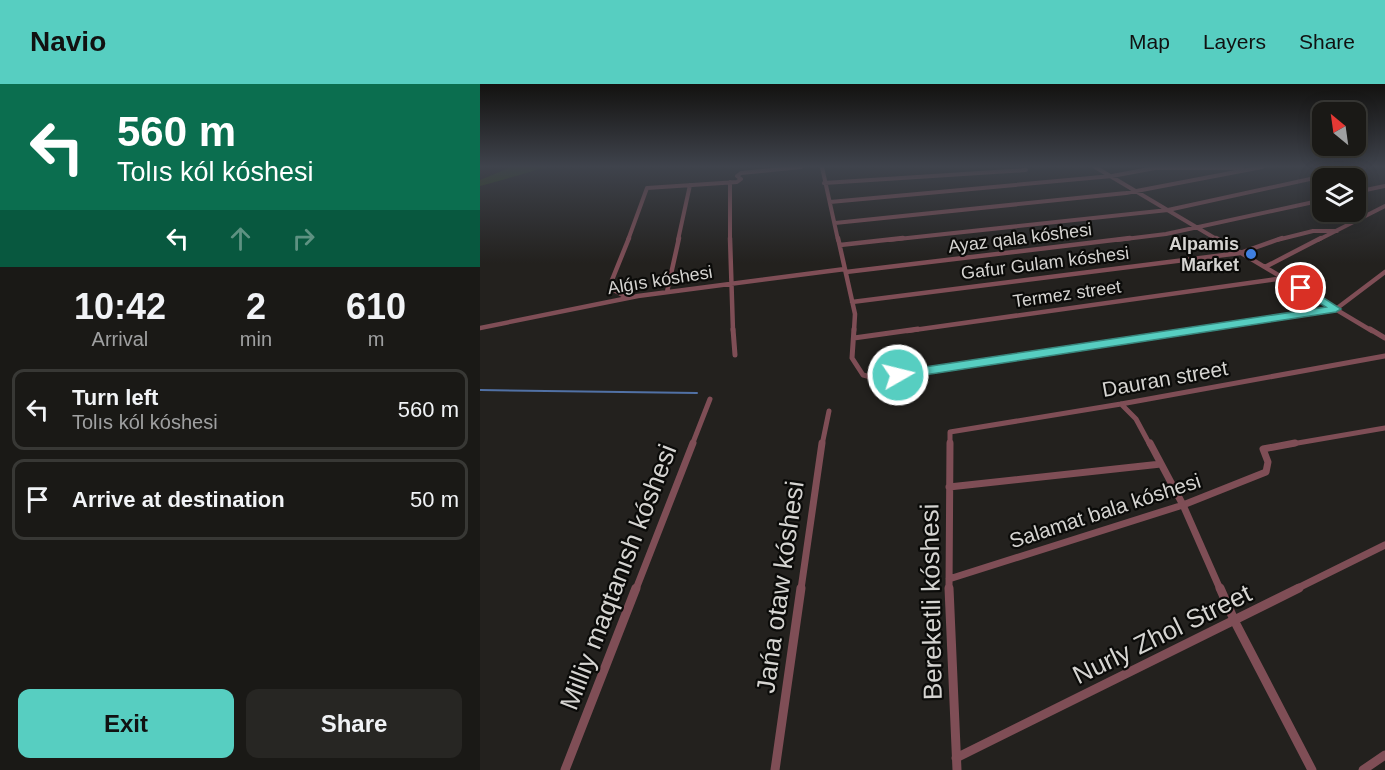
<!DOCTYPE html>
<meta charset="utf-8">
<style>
body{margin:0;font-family:Arial,sans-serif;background:#272623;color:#f1f3f6;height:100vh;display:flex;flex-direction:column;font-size:22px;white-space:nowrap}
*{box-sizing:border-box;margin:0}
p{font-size:20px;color:#9fa0a1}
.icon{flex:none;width:33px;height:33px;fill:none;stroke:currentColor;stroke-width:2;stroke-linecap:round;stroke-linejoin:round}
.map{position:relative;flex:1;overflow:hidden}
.panel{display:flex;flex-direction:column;background:#1a1916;width:480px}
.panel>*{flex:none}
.hud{background:#0b6e4f;color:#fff;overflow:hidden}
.needle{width:39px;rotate:331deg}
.buttons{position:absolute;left:832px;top:18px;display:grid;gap:12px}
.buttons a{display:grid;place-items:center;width:54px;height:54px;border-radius:12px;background:#1a1916;box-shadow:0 3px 15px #0003,0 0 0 2px #383835;font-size:30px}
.pin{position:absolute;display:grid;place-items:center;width:51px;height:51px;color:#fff;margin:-26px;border:3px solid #fff;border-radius:50%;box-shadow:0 2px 6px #0007}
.me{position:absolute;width:66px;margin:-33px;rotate:82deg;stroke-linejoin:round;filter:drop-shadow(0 0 4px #0008)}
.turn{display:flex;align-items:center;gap:21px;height:126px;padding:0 18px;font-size:27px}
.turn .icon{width:78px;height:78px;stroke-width:2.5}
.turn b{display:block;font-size:42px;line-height:51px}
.lanes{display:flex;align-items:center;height:57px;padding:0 18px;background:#0003;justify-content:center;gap:30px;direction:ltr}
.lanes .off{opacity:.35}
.eta{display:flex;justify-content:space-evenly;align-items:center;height:102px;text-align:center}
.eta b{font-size:36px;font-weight:700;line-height:42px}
.button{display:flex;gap:12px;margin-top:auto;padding:12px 18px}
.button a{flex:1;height:69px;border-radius:12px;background:#57cec1;color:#111;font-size:24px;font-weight:700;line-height:69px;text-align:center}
.button a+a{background:#272623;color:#f1f3f6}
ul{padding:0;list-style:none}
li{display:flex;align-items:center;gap:18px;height:81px;margin:0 12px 9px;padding:0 6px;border:3px solid #383835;border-radius:12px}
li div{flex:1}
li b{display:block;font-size:22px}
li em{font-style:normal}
header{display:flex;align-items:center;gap:36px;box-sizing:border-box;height:84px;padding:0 30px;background:#57cec1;color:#111}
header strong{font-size:28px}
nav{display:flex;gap:33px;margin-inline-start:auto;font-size:21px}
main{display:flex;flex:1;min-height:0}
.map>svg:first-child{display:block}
.green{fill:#2c4513}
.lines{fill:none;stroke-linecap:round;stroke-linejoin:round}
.stream{stroke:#5171a5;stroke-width:2}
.minor-far4{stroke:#7f4e56;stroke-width:4}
.minor-far3{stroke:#7f4e56;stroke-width:4.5}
.minor-far2{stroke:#7f4e56;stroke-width:5}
.minor-far1{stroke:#7f4e56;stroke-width:7}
.minor{stroke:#7f4e56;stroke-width:9}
.route{fill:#57cec1;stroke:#39867d;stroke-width:1.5}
.shop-dot{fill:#3f7fe0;stroke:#0b0b09;stroke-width:2}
.labels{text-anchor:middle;stroke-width:4.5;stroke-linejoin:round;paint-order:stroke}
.far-street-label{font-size:18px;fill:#d5d4d1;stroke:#0b0b09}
.far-poi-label{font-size:18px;font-weight:bold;fill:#d5d4d1;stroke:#0b0b09;text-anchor:end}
.street-label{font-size:21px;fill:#d5d4d1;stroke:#0b0b09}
.near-street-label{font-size:26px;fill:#d5d4d1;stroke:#0b0b09}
</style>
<header>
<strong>Navio</strong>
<nav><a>Map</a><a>Layers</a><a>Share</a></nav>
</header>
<main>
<section class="panel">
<div class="hud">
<div class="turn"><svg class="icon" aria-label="left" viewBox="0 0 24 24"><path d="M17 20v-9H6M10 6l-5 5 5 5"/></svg><div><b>560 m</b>Tolıs kól kóshesi</div></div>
<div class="lanes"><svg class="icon" aria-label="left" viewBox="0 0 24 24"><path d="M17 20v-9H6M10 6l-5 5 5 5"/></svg><svg class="icon off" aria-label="ahead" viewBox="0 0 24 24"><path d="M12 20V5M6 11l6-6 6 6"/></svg><svg class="icon off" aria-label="right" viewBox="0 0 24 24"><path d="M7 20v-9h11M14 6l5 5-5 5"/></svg></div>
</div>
<div class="eta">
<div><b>10:42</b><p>Arrival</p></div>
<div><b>2</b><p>min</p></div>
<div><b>610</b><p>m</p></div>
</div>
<ul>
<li><svg class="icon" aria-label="left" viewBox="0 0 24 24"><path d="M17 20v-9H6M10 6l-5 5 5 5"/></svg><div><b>Turn left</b><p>Tolıs kól kóshesi</p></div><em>560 m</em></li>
<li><svg class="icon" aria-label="arrive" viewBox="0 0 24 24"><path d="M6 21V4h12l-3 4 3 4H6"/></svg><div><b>Arrive at destination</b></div><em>50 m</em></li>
</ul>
<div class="button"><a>Exit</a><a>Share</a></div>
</section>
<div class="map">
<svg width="905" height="686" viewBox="0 0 905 686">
<rect width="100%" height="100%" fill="#23211e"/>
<!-- green -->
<path class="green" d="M31,83H66C44,90 22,96 0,102V96Z"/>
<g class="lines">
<!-- stream -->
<path class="stream" d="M0,306L217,309"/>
<!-- minor-far4 -->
<path class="minor-far4" d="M342,83L358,156
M615,83L738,156
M250,98V156
M344,99L546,86
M876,108L905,102
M350,118L632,92L675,84H762
M355,139L646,109L782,83
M148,156L167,104L257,98L261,95L257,92L261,89L321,83
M198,156L210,101
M409,156L688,126L885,83
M637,156L686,150L843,116
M797,156L833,147H857
M838,156L905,122"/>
<!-- minor-far3 -->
<path class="minor-far3" d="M250,154L253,247
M358,154L375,230L374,247
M736,154L892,247
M360,161L423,154
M785,183L841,154
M366,188L650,154
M187,208L199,154
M148,214L134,206L132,196L149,154
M372,218L760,169L802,154
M0,244L158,212L365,185
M427,247L804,194
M712,247L856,225L905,188"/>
<!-- minor-far2 -->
<path class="minor-far2" d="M253,245L255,271
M374,245L372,274L383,291L395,294L722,245
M890,245L905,254
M374,254L438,245
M641,320L656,335L670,361
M212,361L230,315
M342,361L349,327
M470,361V348L641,320L905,272
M806,361L905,344"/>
<!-- minor-far1 -->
<path class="minor-far1" d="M670,359L703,421L740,505
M469,403L681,380
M469,495L703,421L786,388L788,378L783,365L815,359
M156,505L213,359
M321,505L342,359
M469,505L470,359
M816,505L905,461"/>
<!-- minor -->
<path class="minor" d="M469,504L477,686
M740,504L755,538L832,686
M476,674L819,504
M85,686L156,504
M295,686L321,504
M883,686L905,671"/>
</g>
<!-- sky -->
<linearGradient id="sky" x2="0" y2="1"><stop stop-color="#131210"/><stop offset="0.46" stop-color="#3f434c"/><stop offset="1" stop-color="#3f434c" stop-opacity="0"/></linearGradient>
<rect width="905" height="179" fill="url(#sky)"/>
<!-- route -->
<path class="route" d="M818,202H825L861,225L856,228L418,295L411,291L418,287L846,223L818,206Z"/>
<!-- markers -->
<circle class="shop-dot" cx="771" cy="170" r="6"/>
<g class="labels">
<!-- far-street labels -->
<g class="far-street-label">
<text transform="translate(540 154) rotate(-7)" y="6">Ayaz qala kóshesi</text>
<text transform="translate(565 179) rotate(-7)" y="6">Gafur Gulam kóshesi</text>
<text transform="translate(180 196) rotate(-9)" y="6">Alǵıs kóshesi</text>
<text transform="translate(587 210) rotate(-8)" y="6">Termez street</text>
</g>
<!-- far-poi labels -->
<g class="far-poi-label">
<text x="759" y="166">Alpamis<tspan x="759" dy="21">Market</tspan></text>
</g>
<!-- street labels -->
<g class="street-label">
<text transform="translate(685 295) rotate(-10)" y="7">Dauran street</text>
<text transform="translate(625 427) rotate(-18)" y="7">Salamat bala kóshesi</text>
</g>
<!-- near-street labels -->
<g class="near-street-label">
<text transform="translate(138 493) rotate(-69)" y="9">Milliy maqtanısh kóshesi</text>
<text transform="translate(300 503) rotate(-82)" y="9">Jańa otaw kóshesi</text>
<text transform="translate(451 518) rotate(-91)" y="9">Bereketli kóshesi</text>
<text transform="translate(682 550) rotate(-26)" y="9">Nurly Zhol Street</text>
</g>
</g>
</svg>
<div class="buttons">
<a><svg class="needle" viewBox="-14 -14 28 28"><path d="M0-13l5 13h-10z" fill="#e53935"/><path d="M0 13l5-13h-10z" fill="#9fa0a1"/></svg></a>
<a><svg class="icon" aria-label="layers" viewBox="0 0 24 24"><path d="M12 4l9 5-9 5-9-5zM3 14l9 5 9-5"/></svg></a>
</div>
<div class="pin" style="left:821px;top:204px;background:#d93025"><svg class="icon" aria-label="arrive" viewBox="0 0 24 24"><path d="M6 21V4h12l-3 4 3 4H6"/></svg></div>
<svg class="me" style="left:418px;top:291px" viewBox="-20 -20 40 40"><circle r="17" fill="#57cec1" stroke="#fff" stroke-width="3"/><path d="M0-11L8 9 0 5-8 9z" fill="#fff"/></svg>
</div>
</main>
